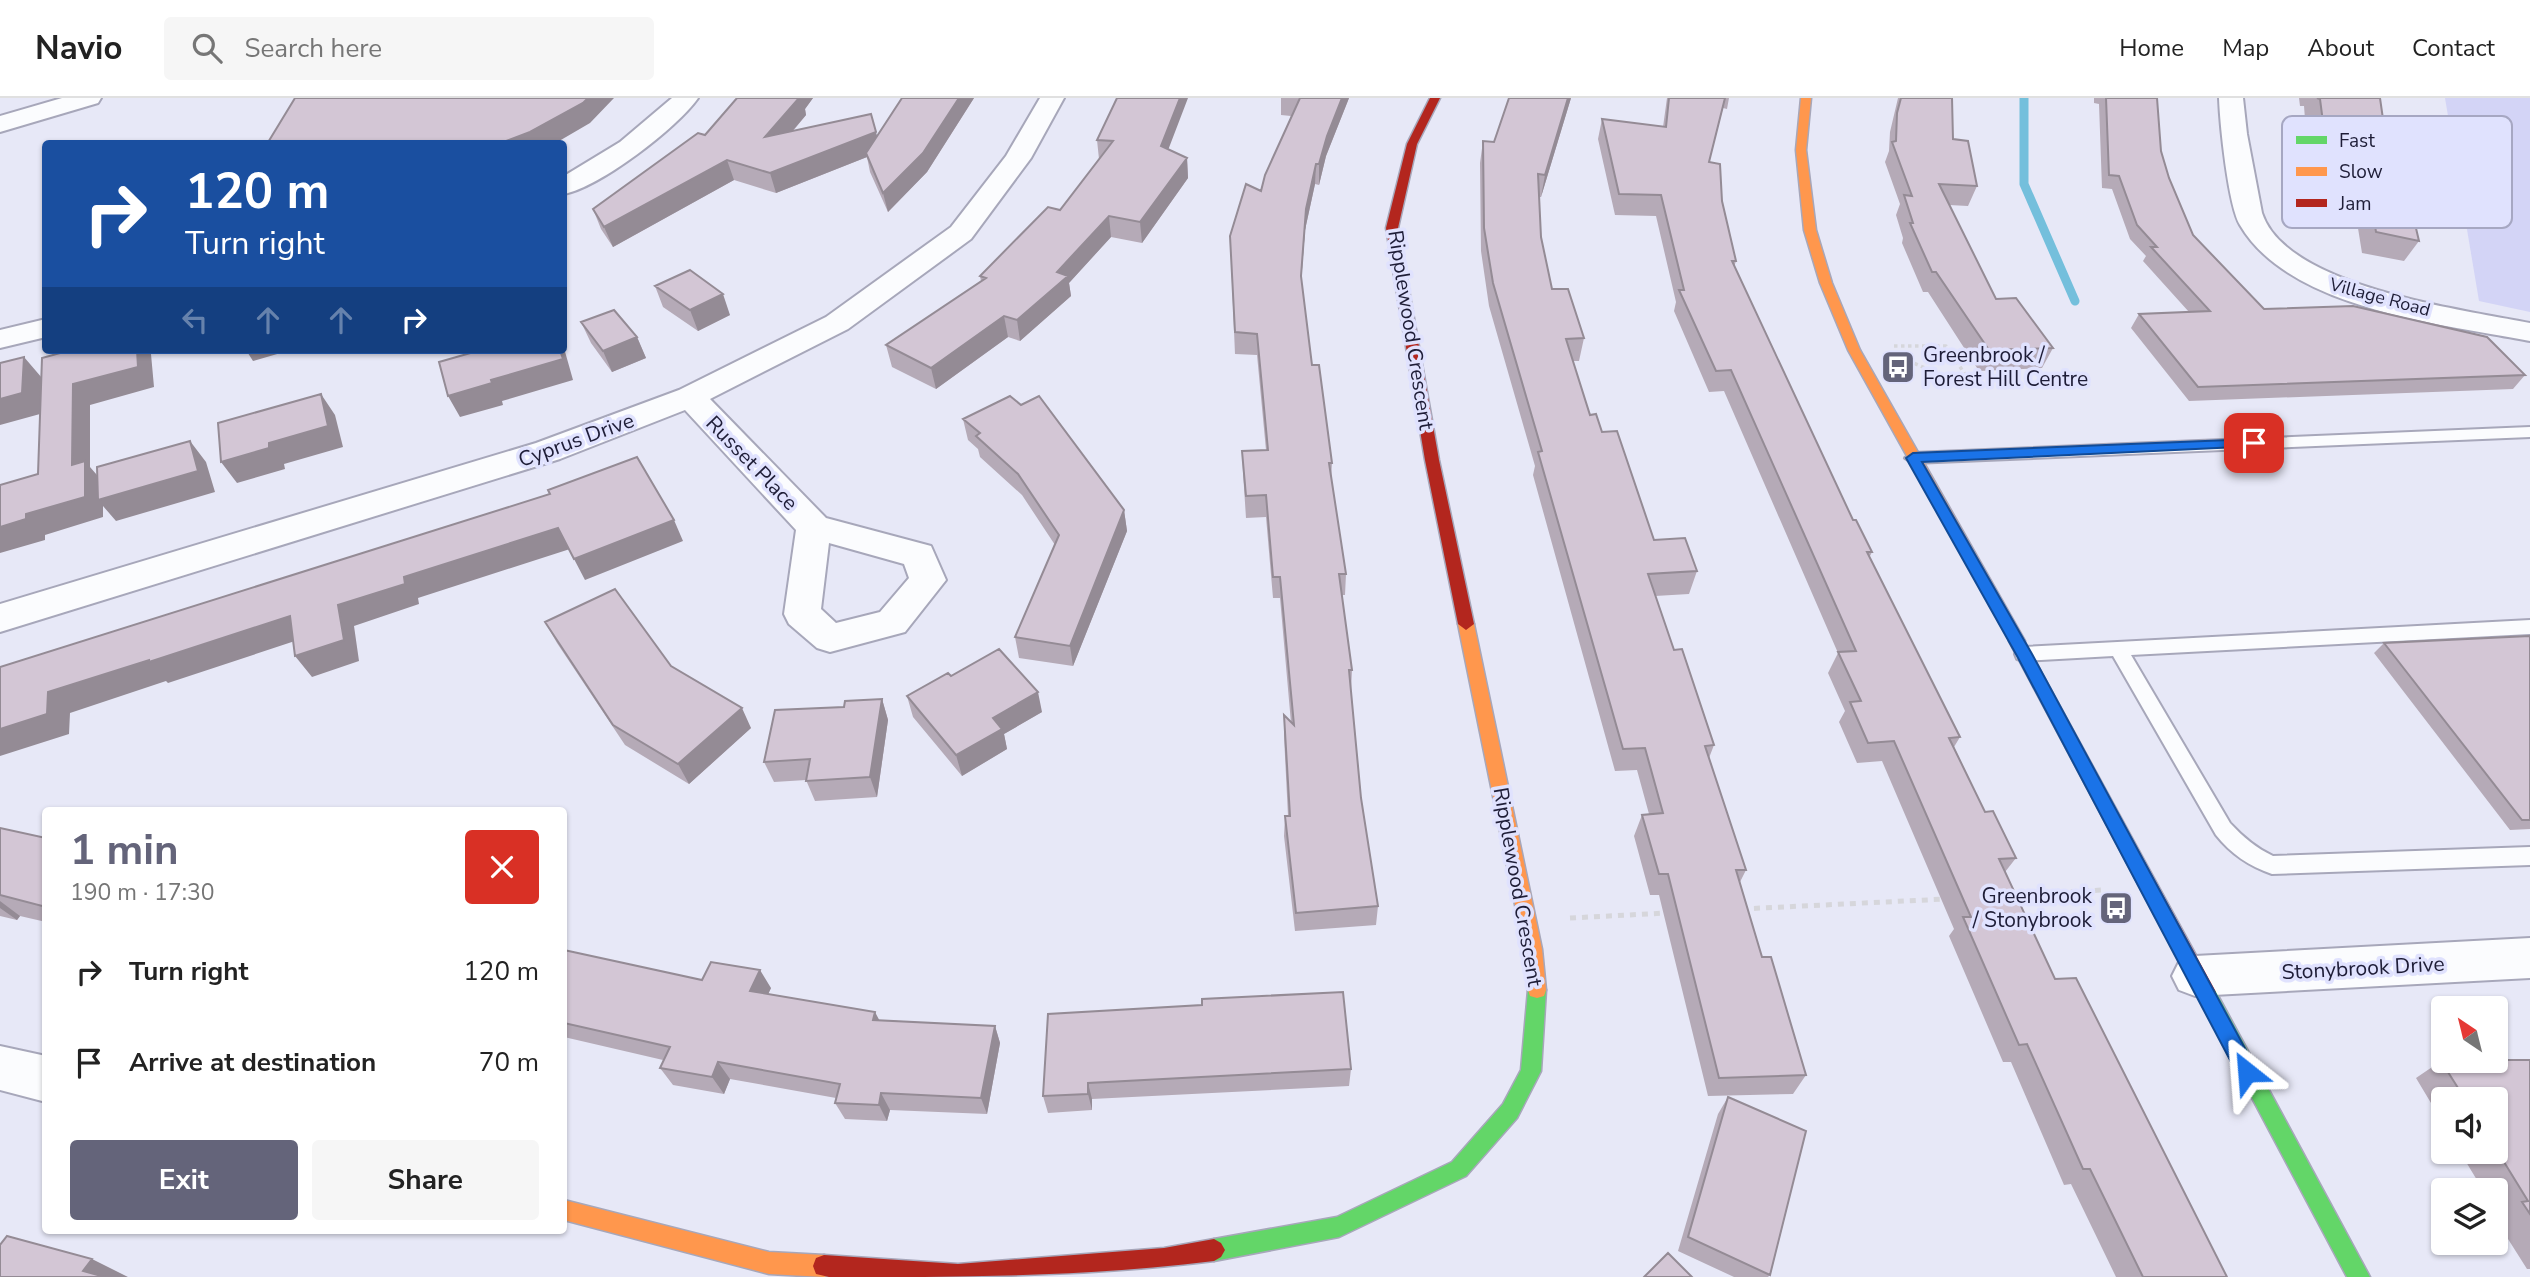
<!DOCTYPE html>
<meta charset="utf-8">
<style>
body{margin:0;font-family:"Nunito Sans",sans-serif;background:#f6f6f6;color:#222;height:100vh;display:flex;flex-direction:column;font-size:26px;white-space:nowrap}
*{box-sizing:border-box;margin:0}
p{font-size:23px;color:#767676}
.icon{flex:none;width:38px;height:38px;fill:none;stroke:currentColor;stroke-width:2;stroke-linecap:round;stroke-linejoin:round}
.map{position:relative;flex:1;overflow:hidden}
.drawer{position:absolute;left:42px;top:709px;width:525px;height:427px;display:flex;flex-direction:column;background:#fff;border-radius:7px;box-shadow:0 2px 5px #0004}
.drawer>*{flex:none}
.hud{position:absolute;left:42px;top:42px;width:525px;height:214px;border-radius:7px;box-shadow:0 2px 5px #0004;background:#1a4fa0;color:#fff;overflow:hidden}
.needle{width:46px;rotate:325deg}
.tools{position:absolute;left:2431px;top:898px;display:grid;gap:14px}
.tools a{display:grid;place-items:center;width:77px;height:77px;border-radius:7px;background:#fff;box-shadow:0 2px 5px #0004;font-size:35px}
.pin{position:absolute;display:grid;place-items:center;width:60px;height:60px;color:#fff;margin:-30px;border-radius:14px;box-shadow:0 4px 10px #0006}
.me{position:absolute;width:77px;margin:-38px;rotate:332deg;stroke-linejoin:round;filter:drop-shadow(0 0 5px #0008)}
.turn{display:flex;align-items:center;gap:24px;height:147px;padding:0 28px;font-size:32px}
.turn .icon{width:91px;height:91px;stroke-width:2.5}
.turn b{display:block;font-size:49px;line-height:60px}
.lanes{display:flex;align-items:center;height:66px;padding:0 28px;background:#0003;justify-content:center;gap:35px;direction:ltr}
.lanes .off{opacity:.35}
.round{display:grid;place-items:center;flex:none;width:74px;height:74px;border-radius:7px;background:#f6f6f6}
.head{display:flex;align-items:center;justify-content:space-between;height:119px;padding:0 28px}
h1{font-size:42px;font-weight:700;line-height:52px;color:#64647a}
.button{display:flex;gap:14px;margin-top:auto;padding:14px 28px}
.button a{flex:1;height:80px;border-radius:7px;background:#64647a;color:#fff;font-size:28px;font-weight:700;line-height:80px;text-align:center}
.button a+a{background:#f6f6f6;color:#222}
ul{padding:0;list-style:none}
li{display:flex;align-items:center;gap:21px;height:91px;padding:0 28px}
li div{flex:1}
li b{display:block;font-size:26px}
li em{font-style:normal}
header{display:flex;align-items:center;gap:42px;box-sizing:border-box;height:98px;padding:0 35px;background:#fff;border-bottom:2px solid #e0e0e0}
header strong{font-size:33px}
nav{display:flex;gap:38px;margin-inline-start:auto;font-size:24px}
.search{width:490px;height:63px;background:#f6f6f6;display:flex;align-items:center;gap:18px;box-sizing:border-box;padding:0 24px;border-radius:7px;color:#767676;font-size:26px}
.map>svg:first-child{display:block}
.green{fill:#d3d4f6}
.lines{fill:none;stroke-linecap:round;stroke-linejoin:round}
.stream{stroke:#74bfdc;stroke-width:9}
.lane-casing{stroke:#a7a7ba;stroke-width:4}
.street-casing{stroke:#a7a7ba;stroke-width:4}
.fast-casing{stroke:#a7a7ba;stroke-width:3}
.slow-casing{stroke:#a7a7ba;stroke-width:3}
.jam-casing{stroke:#a7a7ba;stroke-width:3}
.path-far1{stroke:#d6d6db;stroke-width:3.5;stroke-dasharray:3.5 3.5;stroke-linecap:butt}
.path{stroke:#d6d6db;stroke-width:5;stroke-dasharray:6 6;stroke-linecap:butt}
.lane{fill:#fbfcfe;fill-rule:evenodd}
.street{fill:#fbfcfe;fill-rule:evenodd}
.fast{fill:#63d668;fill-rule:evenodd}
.slow{fill:#ff974d;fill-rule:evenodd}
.jam{fill:#b3261e;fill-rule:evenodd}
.wall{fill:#b5aab7}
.shaded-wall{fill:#948b95}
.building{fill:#d3c6d5;stroke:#948b95;stroke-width:2}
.route{fill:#1a73e8;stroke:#114b97;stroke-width:2}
.labels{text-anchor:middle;stroke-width:7;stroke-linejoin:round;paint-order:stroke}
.far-street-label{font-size:18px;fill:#1e1d37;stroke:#e0e2fe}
.street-label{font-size:21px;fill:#1e1d37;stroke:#e0e2fe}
.poi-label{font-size:21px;fill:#1e1d37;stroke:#e0e2fe;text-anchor:start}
.key{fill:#e0e2fe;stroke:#a6a7c2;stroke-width:2}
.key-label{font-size:19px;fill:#1e1d37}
</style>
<header>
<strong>Navio</strong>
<div class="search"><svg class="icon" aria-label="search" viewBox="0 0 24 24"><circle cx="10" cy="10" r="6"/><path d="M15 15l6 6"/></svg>Search here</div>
<nav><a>Home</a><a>Map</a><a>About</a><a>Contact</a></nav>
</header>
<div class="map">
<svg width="2530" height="1179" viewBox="0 0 2530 1179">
<rect width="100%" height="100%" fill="#e7e8f7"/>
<!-- green -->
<path class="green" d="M2445,0H2530V214L2479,203Z"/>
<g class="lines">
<!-- stream -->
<path class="stream" d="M2024,0V86L2075,203"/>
<!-- lane casing -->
<g class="lane-casing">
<path id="lane" d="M2530,329V339L1913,365L1905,360L1913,355Z
M2530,522V536L2131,557L2230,725C2243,739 2256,750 2273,758L2530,749V767L2272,776C2249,768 2231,756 2216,737L2113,558L2024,563L2017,561L2015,556L2017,551L2024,549Z"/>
</g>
<!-- street casing -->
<g class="street-casing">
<path id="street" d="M62,0H101L98,5L0,34V18Z
M672,0H698C677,30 600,89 564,96V78L620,44Z
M1040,0H1064L1031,60L971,141L848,231L710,301L826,420L931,448L946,482L905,534L830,554L817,550L789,526L784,516L796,432L685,312L560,361L0,534V506L536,345L679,292L826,219L951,129L1006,58ZM829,445L904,466L909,480L880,514L836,525L821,511Z
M2219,0H2243L2247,36L2262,115C2286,189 2464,212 2530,225V243C2442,226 2289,211 2240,127C2228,106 2220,26 2219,0Z
M46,221V239L0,250V232Z
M2530,840V880L2195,898L2179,892L2172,878L2179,864L2195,858Z
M0,948L46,958V1004L0,992Z"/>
</g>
<!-- fast casing -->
<g class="fast-casing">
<path id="fast" d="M1537,884L1544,886L1546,892L1541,973L1517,1020L1466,1078L1339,1139L1214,1163L1207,1159L1203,1152L1207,1145L1214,1141L1337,1119L1452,1064L1503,1006L1521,972L1528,892L1530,886Z
M2208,889L2215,892L2370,1179H2347L2201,904L2199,898L2201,892Z"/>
</g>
<!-- slow casing -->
<g class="slow-casing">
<path id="slow" d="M1801,0H1811L1806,52L1816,132L1832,185L1860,252L2025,543L2022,547H2012L1848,252L1820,185L1804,132L1796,52Z
M1466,520L1474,526L1542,851L1546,892L1544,898L1537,900L1530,898L1528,892L1524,851L1458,526Z
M564,1102L769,1154L824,1157L832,1160L835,1168L832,1176L824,1179L769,1176L564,1122Z"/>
</g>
<!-- jam casing -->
<g class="jam-casing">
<path id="jam" d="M1430,0H1440L1417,46L1398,130L1439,362L1474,526L1466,532L1458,526L1425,362L1386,130L1407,46Z
M2017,537L2022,539L2215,892L2217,898L2215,904L2208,907L2201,904L2009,543Z
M1214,1141L1221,1145L1225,1152L1221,1159L1214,1163C1087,1179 958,1179 829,1179L816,1176L813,1168L816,1160L824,1157L958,1166L1164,1150Z"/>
</g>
<!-- path-far1 -->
<path class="path-far1" d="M1894,248H1946L1971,285L1961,286L1900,259"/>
<!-- path -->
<path class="path" d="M2011,797L2103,792
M1742,811L1946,801
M1570,820L1667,815"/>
<!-- lane -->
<use href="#lane" class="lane"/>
<!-- street -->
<use href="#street" class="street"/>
<!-- fast -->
<use href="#fast" class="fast"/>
<!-- slow -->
<use href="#slow" class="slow"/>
<!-- jam -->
<use href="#jam" class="jam"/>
</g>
<!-- wall -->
<path class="wall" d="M737,0H813L805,11L806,17L793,33L877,38L902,0H974L927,74L888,114L870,74L867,59L776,95L734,82L613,149L601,131L593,111L705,37Z
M1117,0L1168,52L1187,60L1188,80L1142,145L1111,139L1069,185L1071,198L1020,243L1008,239L936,291L892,269L886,247L981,183L980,178L1060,112L1099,61L1097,42Z
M1281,0H1349L1326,58L1319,87L1315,86L1305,132L1301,184L1312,267L1332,365L1331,381L1346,476L1345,497H1342L1352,572L1351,593L1361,700L1378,808L1376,827L1295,833L1284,738L1285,718H1288L1284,638V617L1291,625L1280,500H1273L1266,419L1246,420L1243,374L1242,353L1266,352L1257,257L1235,256L1230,138L1261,93L1291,18L1281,17Z
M1571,0L1541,99H1539L1541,139L1552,191L1584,240L1579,263H1573L1590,317L1602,334L1654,442L1697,473L1689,496L1655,498L1674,552L1714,647L1709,660L1746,772L1740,784L1762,859L1806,977L1793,996L1708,998L1659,797H1650L1634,738L1642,717L1649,716L1637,672L1615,673L1533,377L1535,368L1489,208L1481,153L1480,65L1483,43L1494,44Z
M1667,0H1729L1727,11L1723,10L1709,64L1722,103L1736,163L1734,169L1853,422L1872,454L1869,460L1960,639L1954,649L1985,714L2016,760L2005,774L2055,881L2227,1179H2116L2071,1086L2064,1087L2011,964H2003L1949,838L1954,831L1882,663L1857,665L1839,624L1845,613L1828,575L1838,555L1724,293L1709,294L1674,213L1676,204L1656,118L1615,117L1598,41L1602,21L1663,29Z
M1898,0H1952L1953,41L1977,88L1968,108L1949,107L1996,201L2053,250L2042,270L1979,273L1928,194H1923L1902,145L1903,140L1896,117L1900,106L1885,64L1889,53L1890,34Z
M2094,0H2157L2161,53L2169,80L2193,137L2264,211L2525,277L2513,291L2189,303L2131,230L2139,216L2189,214L2143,163L2146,158L2130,141L2112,91L2102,90L2099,6L2094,5Z
M2299,0H2380L2390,70L2399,78L2419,143L2404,163L2362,155L2357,124L2338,120L2336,109L2323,106L2320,84L2315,83L2308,21H2305L2304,8H2300Z
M655,188L730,217L698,233L663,209Z
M581,224L637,239L646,260L612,274L591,245Z
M1021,307L1124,412L1127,433L1073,568L1019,560L1015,539L1055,447L1022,397L980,359L978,351L968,342L963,321Z
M545,524L671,568L751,630L689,686L625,647L557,545Z
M2530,538V731L2510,732L2374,555L2384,545Z
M907,598L1042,614L1004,636L1007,651L962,678L913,619Z
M882,601L888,622L877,699L815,703L806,682L774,684L764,664L844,609Z
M0,730L46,740V824L20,818L17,822L0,818Z
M564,852L702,882L771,890L768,896L879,922L995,928L1000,945L987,1016L890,1012L887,1023L845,1021L835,1005L836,1000L730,981L724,996L673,987L660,970L663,962L564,939Z
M1048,916L1351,971L1349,988L1092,1001V1012L1048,1015L1043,998Z
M2530,962V1171H2527L2496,1122V1117L2498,1116L2496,1112V1092H2483L2460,1054H2496V1001H2443V1025L2416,980L2441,963Z
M1728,999L1770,1177L1768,1179H1734L1678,1153L1718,1016Z"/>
<!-- shaded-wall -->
<path class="shaded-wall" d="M588,0H614L590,25L554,46H498Z
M797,0H813L805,11L806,17L771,58L765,39Z
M959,0H974L927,74L888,114L883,95Z
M1180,0H1188L1162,68L1161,48Z
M1342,0H1349L1326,58L1319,87V66L1327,38Z
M1568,0H1571L1541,99L1545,77Z
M876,34L881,53L866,55L867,59L776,95L770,75Z
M1187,60L1188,80L1142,145L1140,124Z
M727,62L734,82L613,149L604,129Z
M1316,66L1315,86L1305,132L1300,199L1306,111Z
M1109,118L1111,139L1069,185L1071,198L1020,243L1017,222L1057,174Z
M723,196L730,217L698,233L690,212Z
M1004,218L1008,239L936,291L931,270Z
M637,239L646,260L612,274L603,253Z
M564,250L573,282L502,303L503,307L460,319L448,298L491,282L560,252H564Z
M137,252H148L151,256L154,289L90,307V369L103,384L190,343L206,364L215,394L116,423L103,408V419L45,437V442L0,455V429L26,416L73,286Z
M246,252H291L253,263Z
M24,259L42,280L40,316L0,327V301Z
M321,296L335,317L343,349L284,366L285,371L237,385L221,364L269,345Z
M1124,412L1127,433L1073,568L1070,548Z
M674,422L683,443L585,482L574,461Z
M558,430L570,451L418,500L419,506L354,528L359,563L312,579L295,558L338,507L404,479Z
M290,518L307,539L168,585L166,583L70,615L69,636L0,658V631L48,594Z
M1038,594L1042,614L1004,636L1007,651L962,678L956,657L993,620Z
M882,601L888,622L877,699L870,679Z
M742,610L751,630L689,686L678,666Z
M0,803L20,818L17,822L0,810Z
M760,872L771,890L761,911L750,893Z
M875,914L884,931L873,922Z
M995,928L1000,945L987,1016L981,1000Z
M718,964L730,981L724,996L712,979Z
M1088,985L1092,1001V1012L1088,996Z
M881,995L890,1012L887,1023L879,1007Z
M92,1161L128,1179H96L83,1173Z"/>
<!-- building -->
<path class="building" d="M295,0H588L583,5L530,34L498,46H267Z
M737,0H799L765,39L871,16L876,34L770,75L727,62L604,129L593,111L698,35L705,37Z
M902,0H959L923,55L883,95L866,55Z
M1117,0H1180L1161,48L1187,60L1140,124L1109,118L1057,174L1068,178L1017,222L1004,218L931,270L886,247L986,180L980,178L1048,109L1060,112L1113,43L1097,42Z
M1300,0H1342L1327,38L1319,66H1316L1306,111L1301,178L1312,267H1319L1332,365H1329L1346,476H1339L1352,572H1349L1361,700L1378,808L1296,815L1285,718H1290L1284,617L1294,627L1280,479H1273L1266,397L1246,398L1242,353L1268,352L1257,236L1235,234L1230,138L1246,86L1261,93L1265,77Z
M1509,0H1568L1545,77L1538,76L1541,139L1552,191H1568L1584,240L1566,241L1590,317L1596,316L1602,334L1617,333L1654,442L1685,440L1697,473L1648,476L1674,552L1682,551L1714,647L1705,648L1746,772H1736L1762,859H1771L1806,977L1719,980L1668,776H1659L1642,717L1663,715L1645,650L1623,651L1538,354L1542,353L1493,185L1484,130L1483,43L1494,44Z
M1669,0H1725L1709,64L1720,66L1722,103L1736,163H1732L1853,422H1856L1872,454H1867L1960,639L1949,640L1985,714L1993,713L2016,760L1999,761L2055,881L2076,880L2227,1179H2143L2090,1071H2083L2027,946L2019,947L1963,819H1971L1894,643L1868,645L1850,604L1861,603L1838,554L1856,553L1731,272L1716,273L1679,192H1684L1661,97L1619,96L1602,21L1666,29Z
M1901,0H1952L1953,41L1968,43L1977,88L1939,86L1996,201L2016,200L2053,250L1989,252L1936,174H1932L1910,125H1913L1904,97L1912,98L1892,44L1896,43L1897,15Z
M2106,0H2157L2161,53L2169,80L2193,137L2264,211L2353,208L2487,239L2525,277L2198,289L2139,216L2210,213L2151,149H2157L2137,127L2119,78L2109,77Z
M2317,0H2380L2390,70L2397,71L2399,78L2404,79L2419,143L2376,134L2371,103L2351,100L2350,89L2336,86L2333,64L2328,63L2320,1Z
M690,172L723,196L690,212L655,188Z
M614,212L637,239L603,253L581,224Z
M71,252H137L138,269L73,286L72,367L85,363V399L26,416V421L0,429V387L38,376L42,260Z
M481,252H560L563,261L491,282L492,285L448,298L439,264Z
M24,259L22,295L0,301V265Z
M321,296L328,328L269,345V350L221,364L218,325Z
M1010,298L1021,307L1039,298L1124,412L1070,548L1015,539L1059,437L1018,376L976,338L980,335L963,321Z
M190,343L198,373L98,402L97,369Z
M637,359L674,422L574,461L558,430L404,479L405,486L338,507L344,542L295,558L290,518L149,564V562L48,594L47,616L0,631V569L550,396L548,392Z
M615,491L671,568L742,610L678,666L613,627L545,524Z
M2530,538V722H2522L2384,545Z
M999,551L1038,594L993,620L1002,631L956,657L907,598L948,575L951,578Z
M882,601L870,679L806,683L810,661L764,664L775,612L844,609L845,603Z
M0,730L46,740V809L0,797Z
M564,852L702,882L711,864L760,872L750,893L875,914L873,922L995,928L981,1000L881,995L879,1007L835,1005L840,986L718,964L712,979L660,970L670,949L564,925Z
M1343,894L1351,971L1088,985V996L1043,998L1048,916L1202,907V901Z
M2496,962H2530V1116L2522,1104L2528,1103L2496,1051V1001H2465L2441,963Z
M1728,999L1806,1033L1770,1177L1688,1139Z
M7,1138L92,1161L83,1173L105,1179H0V1147Z
M1668,1155L1692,1179H1644Z"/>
<!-- route -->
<path class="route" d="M2254,341L2261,345L2259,348L1922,364L2032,556L2254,967L2257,974L2254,981L2247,983L2240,981L2017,558L1906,360L1913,355Z"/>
<!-- icons -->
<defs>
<g id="bus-square" transform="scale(1.75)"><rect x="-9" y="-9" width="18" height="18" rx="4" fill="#64647a" stroke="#e0e2fe"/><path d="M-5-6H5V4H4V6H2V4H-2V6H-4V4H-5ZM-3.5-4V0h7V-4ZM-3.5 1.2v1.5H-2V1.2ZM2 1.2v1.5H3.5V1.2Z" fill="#fff"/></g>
</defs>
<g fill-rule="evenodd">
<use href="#bus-square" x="1898" y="269"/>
<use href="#bus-square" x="2116" y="810"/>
</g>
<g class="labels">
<!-- far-street labels -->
<g class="far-street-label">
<text transform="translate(2380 199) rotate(15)" y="6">Village Road</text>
</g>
<!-- street labels -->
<g class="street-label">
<text transform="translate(1411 232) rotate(81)" y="7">Ripplewood Crescent</text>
<text transform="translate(576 342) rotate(-20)" y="7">Cyprus Drive</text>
<text transform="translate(752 365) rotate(46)" y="7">Russet Place</text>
<text transform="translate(1518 789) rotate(80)" y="7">Ripplewood Crescent</text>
<text transform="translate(2363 870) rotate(-3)" y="7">Stonybrook Drive</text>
</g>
<!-- poi labels -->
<g class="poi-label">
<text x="1923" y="264">Greenbrook /<tspan x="1923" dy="24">Forest Hill Centre</tspan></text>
<text x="2092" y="805" text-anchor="end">Greenbrook<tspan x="2092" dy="24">/ Stonybrook</tspan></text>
</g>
</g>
<!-- legend -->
<rect x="2282" y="18" width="230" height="112" rx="10" class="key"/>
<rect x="2296" y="38" width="31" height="8" fill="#63d668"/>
<rect x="2296" y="69" width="31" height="9" fill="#ff974d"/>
<rect x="2296" y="101" width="31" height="8" fill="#b3261e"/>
<g class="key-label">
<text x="2339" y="49">Fast</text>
<text x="2339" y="80">Slow</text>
<text x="2339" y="112">Jam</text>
</g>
</svg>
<div class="tools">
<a><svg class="needle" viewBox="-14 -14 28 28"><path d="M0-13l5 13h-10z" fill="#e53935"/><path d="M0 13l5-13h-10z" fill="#767676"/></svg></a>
<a><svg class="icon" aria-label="sound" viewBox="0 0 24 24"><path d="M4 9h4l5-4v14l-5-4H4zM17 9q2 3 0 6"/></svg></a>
<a><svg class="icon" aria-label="layers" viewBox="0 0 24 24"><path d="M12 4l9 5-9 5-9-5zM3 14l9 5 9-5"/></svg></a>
</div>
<div class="pin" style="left:2254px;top:345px;background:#d93025"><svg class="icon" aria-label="arrive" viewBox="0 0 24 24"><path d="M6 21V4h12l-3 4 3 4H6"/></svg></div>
<svg class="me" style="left:2247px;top:974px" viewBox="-20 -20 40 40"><path d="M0-17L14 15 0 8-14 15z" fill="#1a73e8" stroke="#fff" stroke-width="4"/></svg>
<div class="hud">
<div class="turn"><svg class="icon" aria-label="right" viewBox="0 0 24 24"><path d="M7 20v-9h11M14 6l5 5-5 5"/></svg><div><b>120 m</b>Turn right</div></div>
<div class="lanes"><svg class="icon off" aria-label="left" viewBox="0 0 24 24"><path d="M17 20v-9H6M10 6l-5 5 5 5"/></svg><svg class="icon off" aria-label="ahead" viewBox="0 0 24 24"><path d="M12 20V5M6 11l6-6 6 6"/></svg><svg class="icon off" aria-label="ahead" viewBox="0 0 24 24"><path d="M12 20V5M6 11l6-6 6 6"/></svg><svg class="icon" aria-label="right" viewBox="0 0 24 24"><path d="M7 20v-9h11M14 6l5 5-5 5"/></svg></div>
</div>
<section class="drawer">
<div class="head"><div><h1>1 min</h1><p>190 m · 17:30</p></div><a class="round" style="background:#d93025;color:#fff"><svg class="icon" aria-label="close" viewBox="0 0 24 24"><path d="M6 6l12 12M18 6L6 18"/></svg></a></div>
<ul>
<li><svg class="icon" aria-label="right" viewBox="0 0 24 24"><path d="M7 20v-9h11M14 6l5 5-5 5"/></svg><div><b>Turn right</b></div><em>120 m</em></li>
<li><svg class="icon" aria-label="arrive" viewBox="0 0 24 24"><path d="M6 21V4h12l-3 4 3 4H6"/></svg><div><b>Arrive at destination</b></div><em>70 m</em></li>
</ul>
<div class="button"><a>Exit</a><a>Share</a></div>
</section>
</div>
